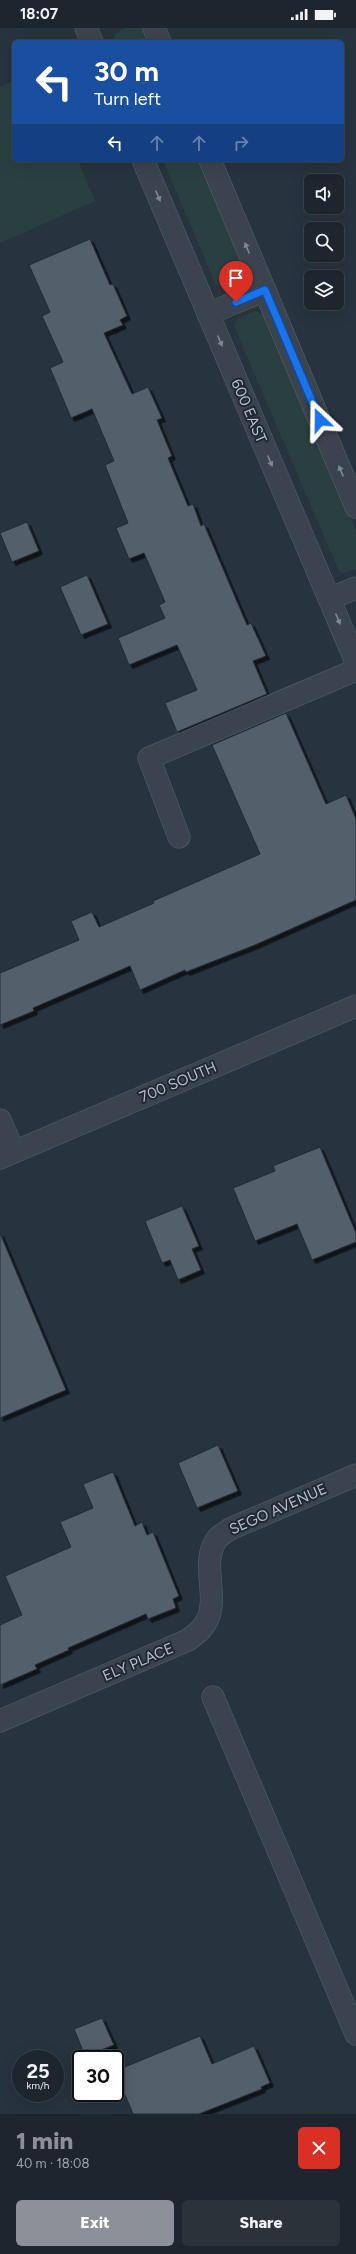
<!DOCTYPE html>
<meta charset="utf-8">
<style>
body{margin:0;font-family:Figtree,sans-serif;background:#2a323a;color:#f1f3f6;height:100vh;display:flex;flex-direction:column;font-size:15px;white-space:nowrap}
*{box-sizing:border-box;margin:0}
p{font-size:13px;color:#a0a5aa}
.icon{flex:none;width:22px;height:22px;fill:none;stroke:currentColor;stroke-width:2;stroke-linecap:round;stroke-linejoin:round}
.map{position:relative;height:2086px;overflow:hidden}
.panel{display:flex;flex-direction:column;background:#1d262e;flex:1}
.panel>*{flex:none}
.banner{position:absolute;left:12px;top:12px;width:332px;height:122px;border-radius:6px;box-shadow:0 4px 16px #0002,0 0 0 1px #3b434a;background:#1a4fa0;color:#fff;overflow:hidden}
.tools{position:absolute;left:304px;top:146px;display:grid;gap:8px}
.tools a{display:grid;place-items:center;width:40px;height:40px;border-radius:6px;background:#1d262e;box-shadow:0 4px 16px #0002,0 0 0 1px #3b434a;font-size:20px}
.speed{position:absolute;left:12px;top:2022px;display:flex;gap:8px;font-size:20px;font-weight:700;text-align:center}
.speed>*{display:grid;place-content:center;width:52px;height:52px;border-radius:50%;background:#1d262e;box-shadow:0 4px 16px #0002,0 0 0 1px #3b434a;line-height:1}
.speed small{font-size:10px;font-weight:400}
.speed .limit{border:2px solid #111;border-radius:6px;background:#fff;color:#111}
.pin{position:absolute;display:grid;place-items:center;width:34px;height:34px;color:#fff;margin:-41px -17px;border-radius:50% 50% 50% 0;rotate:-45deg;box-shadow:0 0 4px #0007}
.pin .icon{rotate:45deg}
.me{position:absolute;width:44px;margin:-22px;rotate:337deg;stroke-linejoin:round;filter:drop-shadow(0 0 3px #0008)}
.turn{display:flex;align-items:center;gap:14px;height:84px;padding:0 16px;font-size:18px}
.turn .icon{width:52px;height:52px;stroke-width:2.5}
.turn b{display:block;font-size:28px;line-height:34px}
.lanes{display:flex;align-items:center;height:38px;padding:0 16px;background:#0003;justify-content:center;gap:20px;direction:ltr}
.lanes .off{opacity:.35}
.round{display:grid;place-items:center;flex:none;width:42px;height:42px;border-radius:6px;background:#2a323a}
.summary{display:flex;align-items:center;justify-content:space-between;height:68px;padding:0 16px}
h1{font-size:24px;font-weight:800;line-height:30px;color:#8c9099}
.primary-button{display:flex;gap:8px;margin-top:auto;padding:8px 16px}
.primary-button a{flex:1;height:46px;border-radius:6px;background:#8c9099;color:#fff;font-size:16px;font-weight:800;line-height:46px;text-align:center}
.primary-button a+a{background:#2a323a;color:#f1f3f6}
.status{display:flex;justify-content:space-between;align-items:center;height:28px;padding:0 20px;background:#1d262e;direction:ltr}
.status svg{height:11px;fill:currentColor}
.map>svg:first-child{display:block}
.green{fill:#2a4040}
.building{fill:#525e6b;stroke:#222b35;filter:url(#shadow)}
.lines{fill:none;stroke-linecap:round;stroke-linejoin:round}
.minor-casing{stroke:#59626c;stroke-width:23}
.minor{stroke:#3b444e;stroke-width:22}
.oneway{fill:#7f8892}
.route-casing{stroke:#114b97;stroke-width:10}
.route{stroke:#1a73e8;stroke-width:7}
.labels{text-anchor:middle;stroke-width:4;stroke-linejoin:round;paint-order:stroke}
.street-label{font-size:15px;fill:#b7bfc9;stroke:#202933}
</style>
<div class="status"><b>18:07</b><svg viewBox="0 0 49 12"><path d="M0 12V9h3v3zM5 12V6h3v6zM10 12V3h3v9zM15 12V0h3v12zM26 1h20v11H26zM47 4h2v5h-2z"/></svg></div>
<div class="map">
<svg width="356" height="2086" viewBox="0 0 356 2086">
<defs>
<filter id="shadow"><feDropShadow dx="3.5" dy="3.5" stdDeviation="0" flood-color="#0009"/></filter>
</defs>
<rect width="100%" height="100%" fill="#27333e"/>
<!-- green -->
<path class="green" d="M126,0H142L148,14H113L116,5Z
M14,53V132H78L95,173L0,215V59Z
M163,132H198L246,244L243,252L225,260L216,257Z
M255,283L263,286L356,503V541L343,545L339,543L234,298L238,291Z"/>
<!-- building -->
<path class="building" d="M90,211L110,257L113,256L127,288L120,292L123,297L104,305L132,366L148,359L162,390L157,392L172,428L168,430L188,478L193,476L201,498L204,496L247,597L251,595L266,628L253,633L267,666L177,704L165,675L197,662L177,617L129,637L118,610L165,590L159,577L165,574L144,525L129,531L116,500L128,495L105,437L114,433L92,381L71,390L50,340L63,334L42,288L50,284L29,237Z
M27,494L39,523L12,534L0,505Z
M87,547L108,596L81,607L60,559Z
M286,685L326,776L346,767L356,791V872L255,917L186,944L185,942L140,962L130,938L33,980L34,983L0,997V945L79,912L71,893L92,884L99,899L154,875L153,873L260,826L212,717Z
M320,1119L356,1205V1214L312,1232L297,1196L255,1213L233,1160L275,1143L273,1138Z
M182,1178L199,1218L192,1221L201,1242L178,1252L170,1232L162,1235L145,1193Z
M0,1205L66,1362L0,1390Z
M218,1417L238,1463L197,1480L178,1435Z
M113,1444L135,1498L142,1494L147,1507L153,1504L179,1568L173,1571L176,1580L148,1591L146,1586L68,1620L69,1622L35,1637L37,1641L0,1657V1597L22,1587L5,1548L71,1519L60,1494L93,1480L83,1456Z
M102,1990L114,2017L85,2028L74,2001Z
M200,2008L212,2036L254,2018L270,2055L261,2059L262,2061L199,2086H133L115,2043Z"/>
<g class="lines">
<!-- minor casing -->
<g class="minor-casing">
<path id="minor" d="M86,0L92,14
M154,0L160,14
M143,132L356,634
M210,132L356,479
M208,286L265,262
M329,571L356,560
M179,809L149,730L356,642
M0,1092L14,1124
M0,1130L356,978
M213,1669L356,2006
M0,1693L188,1612C193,1608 198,1605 202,1600C224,1575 198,1537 217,1511C220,1507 226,1504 230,1501L356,1447"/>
</g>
<!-- minor -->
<use href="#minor" class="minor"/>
</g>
<!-- one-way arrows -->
<defs><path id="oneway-solid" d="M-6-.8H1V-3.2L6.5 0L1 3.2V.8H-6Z"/></defs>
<g class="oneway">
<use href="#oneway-solid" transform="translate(158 168) rotate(67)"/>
<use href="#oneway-solid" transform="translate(247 220) rotate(-113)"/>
<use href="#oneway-solid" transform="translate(220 313) rotate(67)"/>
<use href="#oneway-solid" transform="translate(270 433) rotate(67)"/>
<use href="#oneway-solid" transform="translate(341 443) rotate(-113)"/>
<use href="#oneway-solid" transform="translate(338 591) rotate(67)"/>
</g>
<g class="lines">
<!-- route casing -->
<g class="route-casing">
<path id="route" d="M236,274L265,262L320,392"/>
</g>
<!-- route -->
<use href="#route" class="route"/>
</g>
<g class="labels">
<!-- street labels -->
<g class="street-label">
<text transform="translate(249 383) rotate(67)" y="5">600 EAST</text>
<text transform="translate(178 1054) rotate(-23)" y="5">700 SOUTH</text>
<text transform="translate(278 1481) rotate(-24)" y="5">SEGO AVENUE</text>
<text transform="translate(138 1634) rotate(-23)" y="5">ELY PLACE</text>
</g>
</g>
</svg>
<div class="tools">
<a><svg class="icon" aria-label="sound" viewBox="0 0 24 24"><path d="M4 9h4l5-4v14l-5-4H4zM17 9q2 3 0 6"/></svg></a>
<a><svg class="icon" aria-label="search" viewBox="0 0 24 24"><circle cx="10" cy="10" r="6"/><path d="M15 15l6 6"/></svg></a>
<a><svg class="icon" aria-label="layers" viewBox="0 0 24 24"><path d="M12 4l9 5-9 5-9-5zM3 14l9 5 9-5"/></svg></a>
</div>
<div class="speed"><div>25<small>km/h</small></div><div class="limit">30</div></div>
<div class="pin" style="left:236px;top:274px;background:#d93025"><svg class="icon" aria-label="arrive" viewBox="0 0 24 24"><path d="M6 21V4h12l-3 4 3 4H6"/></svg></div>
<svg class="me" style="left:320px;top:392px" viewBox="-20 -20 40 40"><path d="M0-17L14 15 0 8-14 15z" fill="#1a73e8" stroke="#fff" stroke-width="4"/></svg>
<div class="banner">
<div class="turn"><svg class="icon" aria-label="left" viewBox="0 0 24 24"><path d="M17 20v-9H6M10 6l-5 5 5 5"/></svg><div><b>30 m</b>Turn left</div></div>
<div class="lanes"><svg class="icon" aria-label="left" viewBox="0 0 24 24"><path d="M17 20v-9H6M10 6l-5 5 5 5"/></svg><svg class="icon off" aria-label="ahead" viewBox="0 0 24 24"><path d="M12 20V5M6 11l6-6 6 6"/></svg><svg class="icon off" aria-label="ahead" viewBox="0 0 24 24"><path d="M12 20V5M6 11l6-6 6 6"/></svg><svg class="icon off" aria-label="right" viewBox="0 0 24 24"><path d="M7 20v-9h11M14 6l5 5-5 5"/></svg></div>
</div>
</div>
<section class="panel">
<div class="summary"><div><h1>1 min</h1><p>40 m · 18:08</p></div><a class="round" style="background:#d93025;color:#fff"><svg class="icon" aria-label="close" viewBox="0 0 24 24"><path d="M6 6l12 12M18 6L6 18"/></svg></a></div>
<div class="primary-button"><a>Exit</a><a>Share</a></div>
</section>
